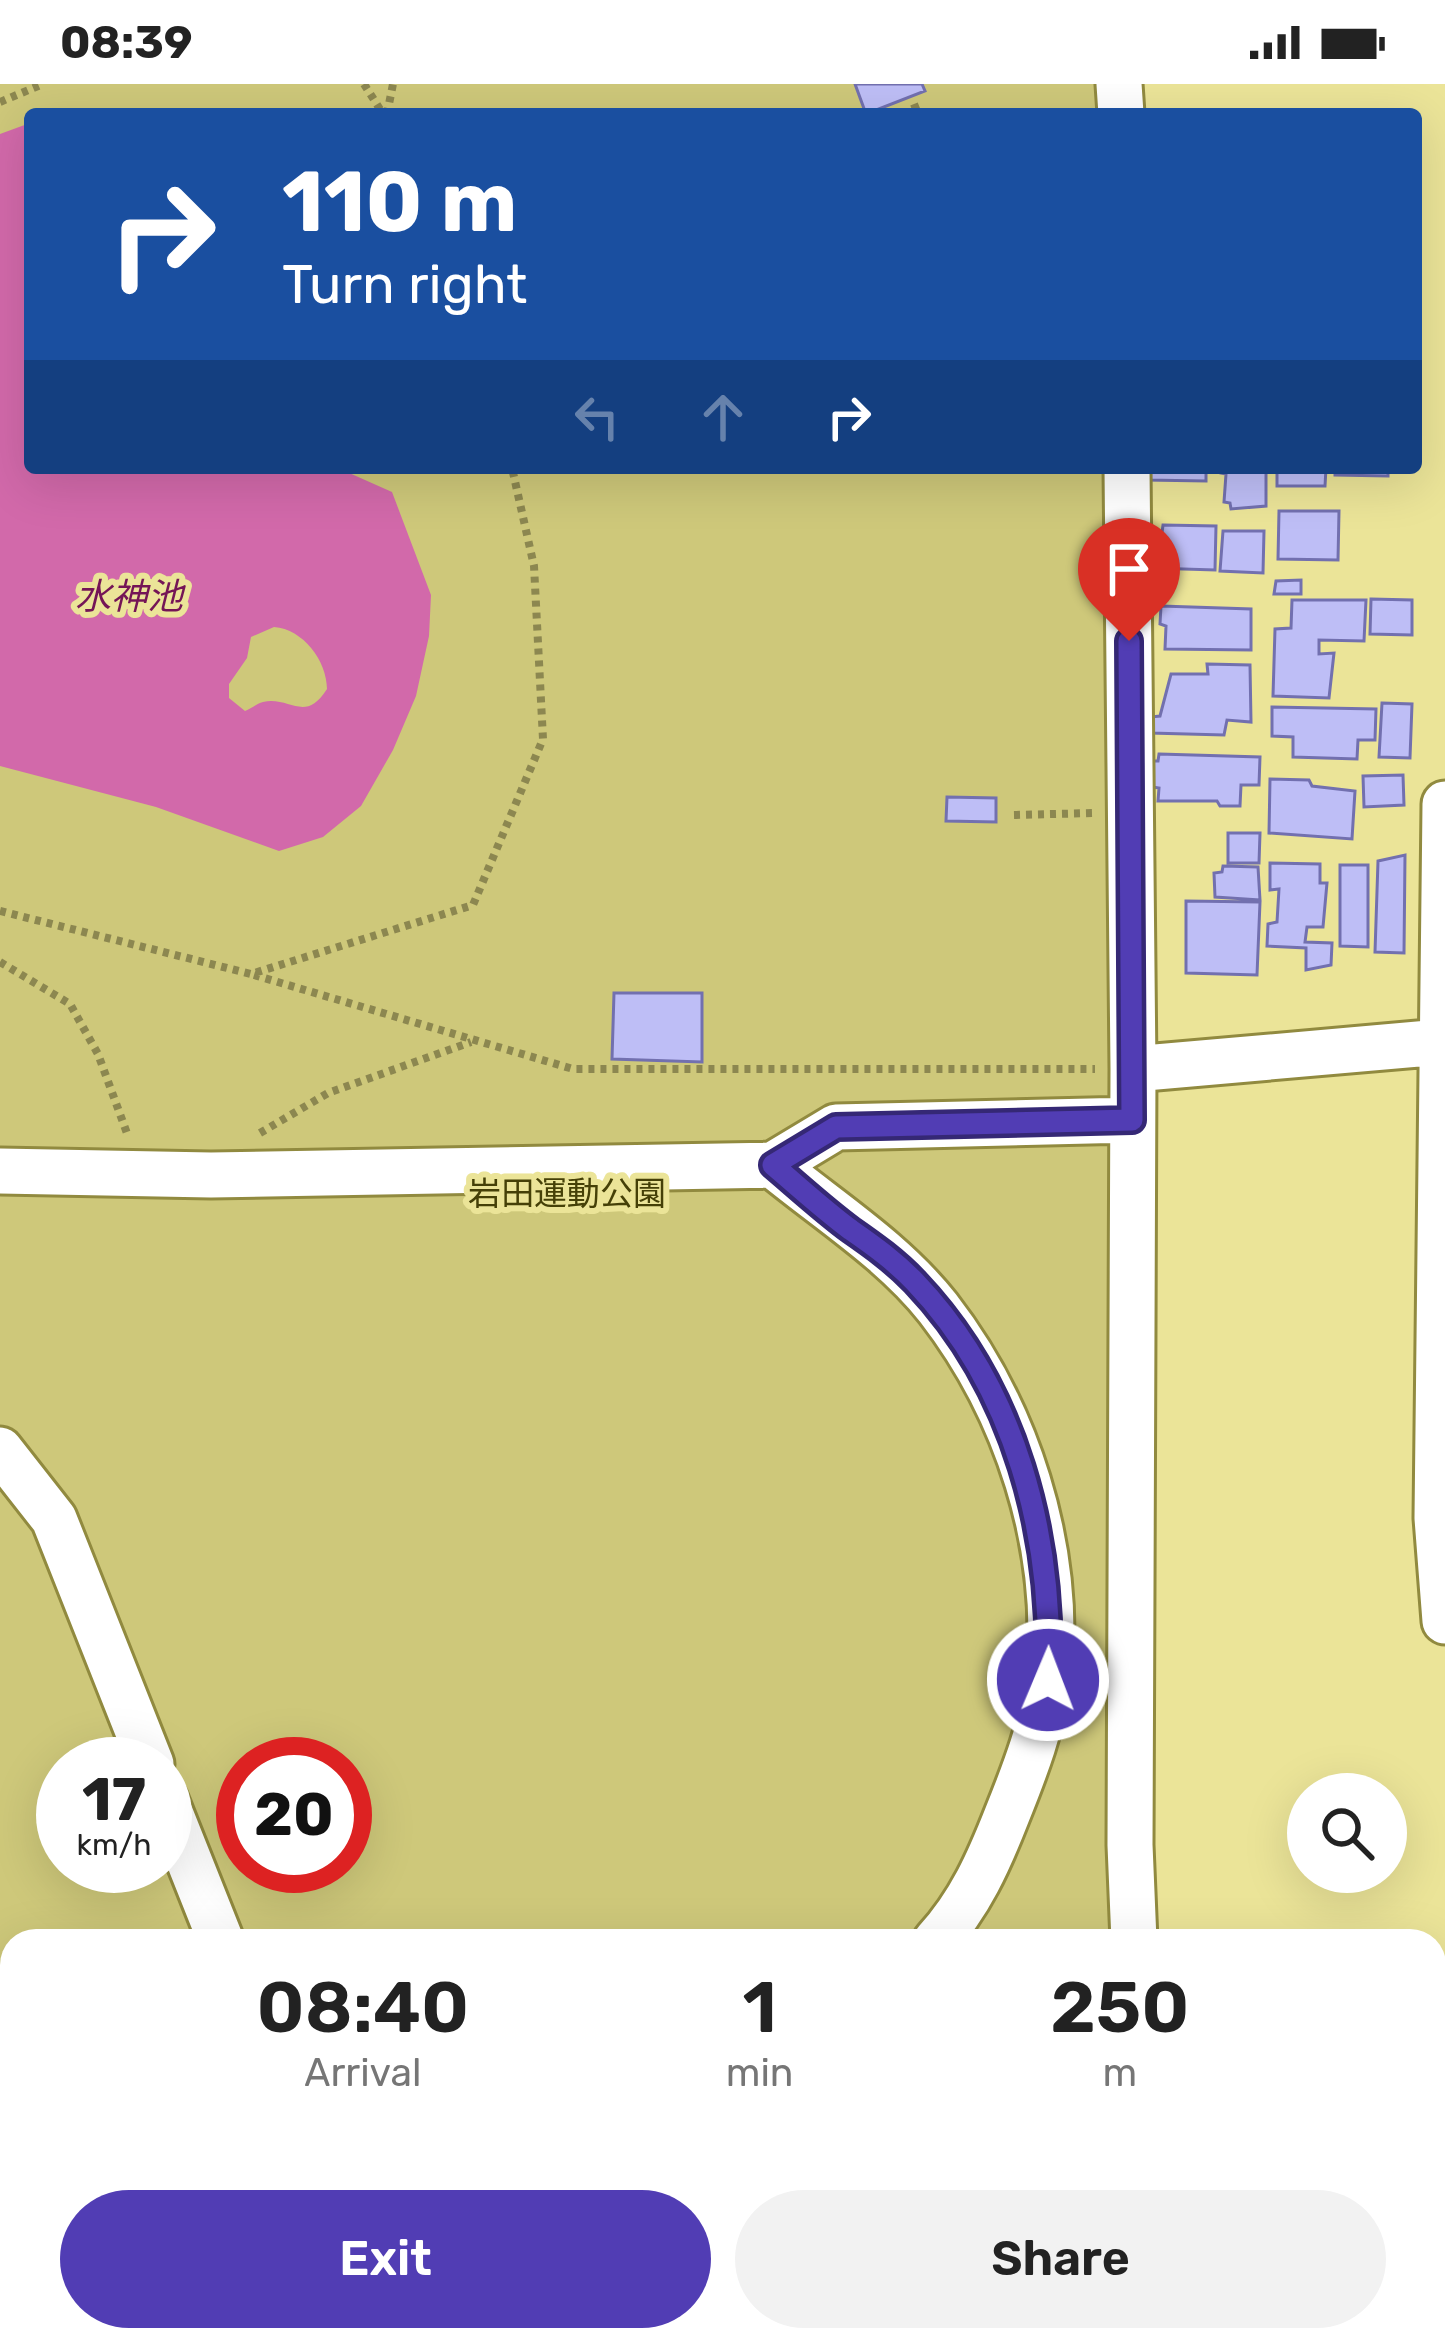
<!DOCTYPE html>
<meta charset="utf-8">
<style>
body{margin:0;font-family:Rubik,"Noto Sans JP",sans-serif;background:#f2f2f2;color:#222;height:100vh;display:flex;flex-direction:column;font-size:45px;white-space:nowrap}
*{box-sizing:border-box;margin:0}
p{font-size:39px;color:#767676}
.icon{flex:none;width:66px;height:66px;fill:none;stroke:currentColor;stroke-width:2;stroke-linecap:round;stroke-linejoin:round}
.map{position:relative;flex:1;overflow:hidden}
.side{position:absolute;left:0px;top:1845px;width:1446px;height:423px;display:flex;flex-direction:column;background:#fff;border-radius:36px 36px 0 0;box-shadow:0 12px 48px #0002}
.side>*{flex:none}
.banner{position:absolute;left:24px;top:24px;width:1398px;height:366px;border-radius:12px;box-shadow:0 12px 48px #0002;background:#1a4fa0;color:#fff;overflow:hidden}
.controls{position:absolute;left:1287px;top:1689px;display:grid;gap:24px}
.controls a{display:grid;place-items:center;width:120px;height:120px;border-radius:50%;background:#fff;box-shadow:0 12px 48px #0002;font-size:60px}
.speed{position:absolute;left:36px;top:1653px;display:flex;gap:24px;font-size:60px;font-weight:700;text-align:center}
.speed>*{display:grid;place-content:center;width:156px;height:156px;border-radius:50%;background:#fff;box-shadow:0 12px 48px #0002;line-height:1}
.speed small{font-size:30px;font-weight:400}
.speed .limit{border:18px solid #d22;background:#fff;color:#111}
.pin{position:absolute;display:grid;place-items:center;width:102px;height:102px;color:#fff;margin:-123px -51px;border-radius:50% 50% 50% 0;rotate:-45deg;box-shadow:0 0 12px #0007}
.pin .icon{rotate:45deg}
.me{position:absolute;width:132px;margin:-66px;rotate:1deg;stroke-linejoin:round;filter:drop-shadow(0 0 9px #0008)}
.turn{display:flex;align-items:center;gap:42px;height:252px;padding:0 60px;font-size:54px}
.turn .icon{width:156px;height:156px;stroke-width:2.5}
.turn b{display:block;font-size:84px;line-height:102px}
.lanes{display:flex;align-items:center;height:114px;padding:0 60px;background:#0003;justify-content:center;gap:60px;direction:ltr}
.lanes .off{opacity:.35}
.eta{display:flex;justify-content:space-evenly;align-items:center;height:204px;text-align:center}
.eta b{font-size:72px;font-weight:600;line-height:84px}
.cta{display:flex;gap:24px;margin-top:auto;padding:24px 60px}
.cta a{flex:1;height:138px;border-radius:72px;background:#513db4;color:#fff;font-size:48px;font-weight:600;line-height:138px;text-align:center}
.cta a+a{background:#f2f2f2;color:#222}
.status{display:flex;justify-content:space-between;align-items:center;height:84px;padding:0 60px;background:#fff;direction:ltr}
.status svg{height:33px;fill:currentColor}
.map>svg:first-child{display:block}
.green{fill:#cec87a;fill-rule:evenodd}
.water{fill:#d269aa;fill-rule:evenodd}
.building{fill:#bebef6;stroke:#7270af;stroke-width:3}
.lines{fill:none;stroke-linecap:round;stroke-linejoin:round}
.minor-casing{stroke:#918a3f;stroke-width:51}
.path{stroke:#8c8750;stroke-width:8;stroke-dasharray:6 6;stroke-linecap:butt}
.minor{stroke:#fff;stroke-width:45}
.route-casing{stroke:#352875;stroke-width:30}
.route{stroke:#513db4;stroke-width:21}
.labels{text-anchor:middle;stroke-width:12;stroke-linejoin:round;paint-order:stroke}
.park-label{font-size:33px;fill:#454007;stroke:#ebe498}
.water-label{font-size:36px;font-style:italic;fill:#741556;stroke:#ebe498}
</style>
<div class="status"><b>08:39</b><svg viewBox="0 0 49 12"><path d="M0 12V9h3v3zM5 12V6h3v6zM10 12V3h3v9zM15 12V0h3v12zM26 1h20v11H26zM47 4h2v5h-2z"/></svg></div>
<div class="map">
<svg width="1445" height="2267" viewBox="0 0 1445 2267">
<rect width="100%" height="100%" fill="#ebe498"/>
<!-- green -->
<path class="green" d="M0,0H1115L1116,30H30V384H1127L1134,1857H12V2216L0,2217ZM63,1680H165V1782H63ZM243,1680H345V1782H243Z"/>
<!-- water -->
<path class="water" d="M30,39V384H338L392,408L431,511L429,552L416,612L393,666L361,722L323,753L279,767L156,723L0,682V50ZM274,543C303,545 327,577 327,605C305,640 290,612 263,618C256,620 251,625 245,627L229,614V600L247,574L251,553Z"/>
<!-- building -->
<path class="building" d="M855,0H922L925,7L866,30Z
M1146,384H1206V397L1146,396Z
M1222,384H1266V422L1231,425L1230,419L1224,418L1226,390L1221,389Z
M1277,384H1326L1325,402H1277Z
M1335,384H1388V392L1335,391Z
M1279,427H1339L1338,476L1278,475Z
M1163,441L1216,442L1215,486L1152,484L1153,450L1162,449Z
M1223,447H1264L1263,489L1220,487Z
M1301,496V510H1274L1276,497Z
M1371,515L1412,516V551L1370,550Z
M1292,516H1366L1364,557L1319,556V570L1334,569L1329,614L1273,612L1275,545L1291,544Z
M1161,522L1251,525V566L1165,565L1166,542L1160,540Z
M1207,580L1250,581L1251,638L1227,636L1224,651L1150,649V633L1160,632L1171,590H1208Z
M1382,619L1412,620L1410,674L1379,673Z
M1272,623L1376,625L1375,656H1358L1357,675L1293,673V653L1272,652Z
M1159,670L1260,673L1259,701H1241L1240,722H1220L1217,717H1158L1159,704L1152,703L1151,677H1158Z
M1403,691L1404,721L1364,723L1363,692Z
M1270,695L1309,696L1312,702L1355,707L1352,755L1269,749Z
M947,713L996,714V738L946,737Z
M1228,749H1260L1259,779H1228Z
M1405,771L1404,869L1375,868L1378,777Z
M1270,779L1320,780V799H1327L1323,843H1307L1305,858L1332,859L1331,881L1306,886V864L1267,862L1268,840L1277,838L1279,805L1270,806Z
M1340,781H1368V863L1340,862Z
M1223,782L1258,783L1260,816L1215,813L1214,789L1222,788Z
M1186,817L1260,818L1257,891L1186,889Z
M614,909H702V978L612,975Z"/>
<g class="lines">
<!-- minor casing -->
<g class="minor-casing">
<path id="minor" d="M1119,0L1121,30
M1127,384L1133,985L1130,1761L1134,1857
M1445,720L1437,1434L1445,1537
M1133,985L1441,958
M773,1081C829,1127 893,1167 938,1224C1017,1326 1061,1462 1049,1591C1044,1637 1024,1689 1007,1731C989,1777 970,1820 936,1857
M0,1087L211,1091L773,1081L836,1043L1132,1036
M0,1366L54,1435L151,1680
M165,1716L221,1857
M1434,1908L1445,1905
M0,2217L12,2216
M106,2256L111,2267
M437,2256L442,2267
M807,2256L811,2267
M1186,2267L1202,2256"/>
</g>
<!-- path -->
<path class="path" d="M364,0L383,30
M0,18L43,0
M914,20L918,30
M387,30L393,0
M1014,731L1093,729
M0,827L251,890L473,821L543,655L534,482L512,384
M0,878L70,920L98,970L128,1052
M254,891L573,985H1095
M260,1049L328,1009L471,958
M0,2136L12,2133"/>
<!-- minor -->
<use href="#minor" class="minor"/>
</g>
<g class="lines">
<!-- route casing -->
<g class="route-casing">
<path id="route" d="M1048,1596C1054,1453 1016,1304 915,1198C895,1177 874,1162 851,1146C824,1126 799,1103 773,1081L836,1043L1132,1036L1129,557"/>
</g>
<!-- route -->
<use href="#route" class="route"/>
</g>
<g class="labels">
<!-- park labels -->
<g class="park-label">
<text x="567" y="1121">岩田運動公園</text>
</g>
<!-- water labels -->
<g class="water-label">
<text x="129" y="525">水神池</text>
</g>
</g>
</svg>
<div class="controls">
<a><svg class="icon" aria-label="search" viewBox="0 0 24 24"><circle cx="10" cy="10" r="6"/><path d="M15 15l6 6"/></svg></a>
</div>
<div class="speed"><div>17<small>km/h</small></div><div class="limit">20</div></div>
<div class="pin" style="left:1129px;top:557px;background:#d93025"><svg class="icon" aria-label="arrive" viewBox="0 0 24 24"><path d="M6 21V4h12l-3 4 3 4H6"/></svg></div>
<svg class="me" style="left:1048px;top:1596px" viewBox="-20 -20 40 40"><circle r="17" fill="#513db4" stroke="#fff" stroke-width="3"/><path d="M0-11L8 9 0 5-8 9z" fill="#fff"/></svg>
<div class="banner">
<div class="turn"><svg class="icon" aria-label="right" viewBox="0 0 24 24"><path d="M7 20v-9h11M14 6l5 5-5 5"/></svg><div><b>110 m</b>Turn right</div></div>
<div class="lanes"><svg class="icon off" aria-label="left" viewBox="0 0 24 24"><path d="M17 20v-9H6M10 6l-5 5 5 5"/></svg><svg class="icon off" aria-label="ahead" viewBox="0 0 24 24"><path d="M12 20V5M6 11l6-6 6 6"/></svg><svg class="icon" aria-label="right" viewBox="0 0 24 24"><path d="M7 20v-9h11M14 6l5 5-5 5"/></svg></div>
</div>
<section class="side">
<div class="eta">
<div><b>08:40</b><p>Arrival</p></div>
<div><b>1</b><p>min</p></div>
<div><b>250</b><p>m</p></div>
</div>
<div class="cta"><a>Exit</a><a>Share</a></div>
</section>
</div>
